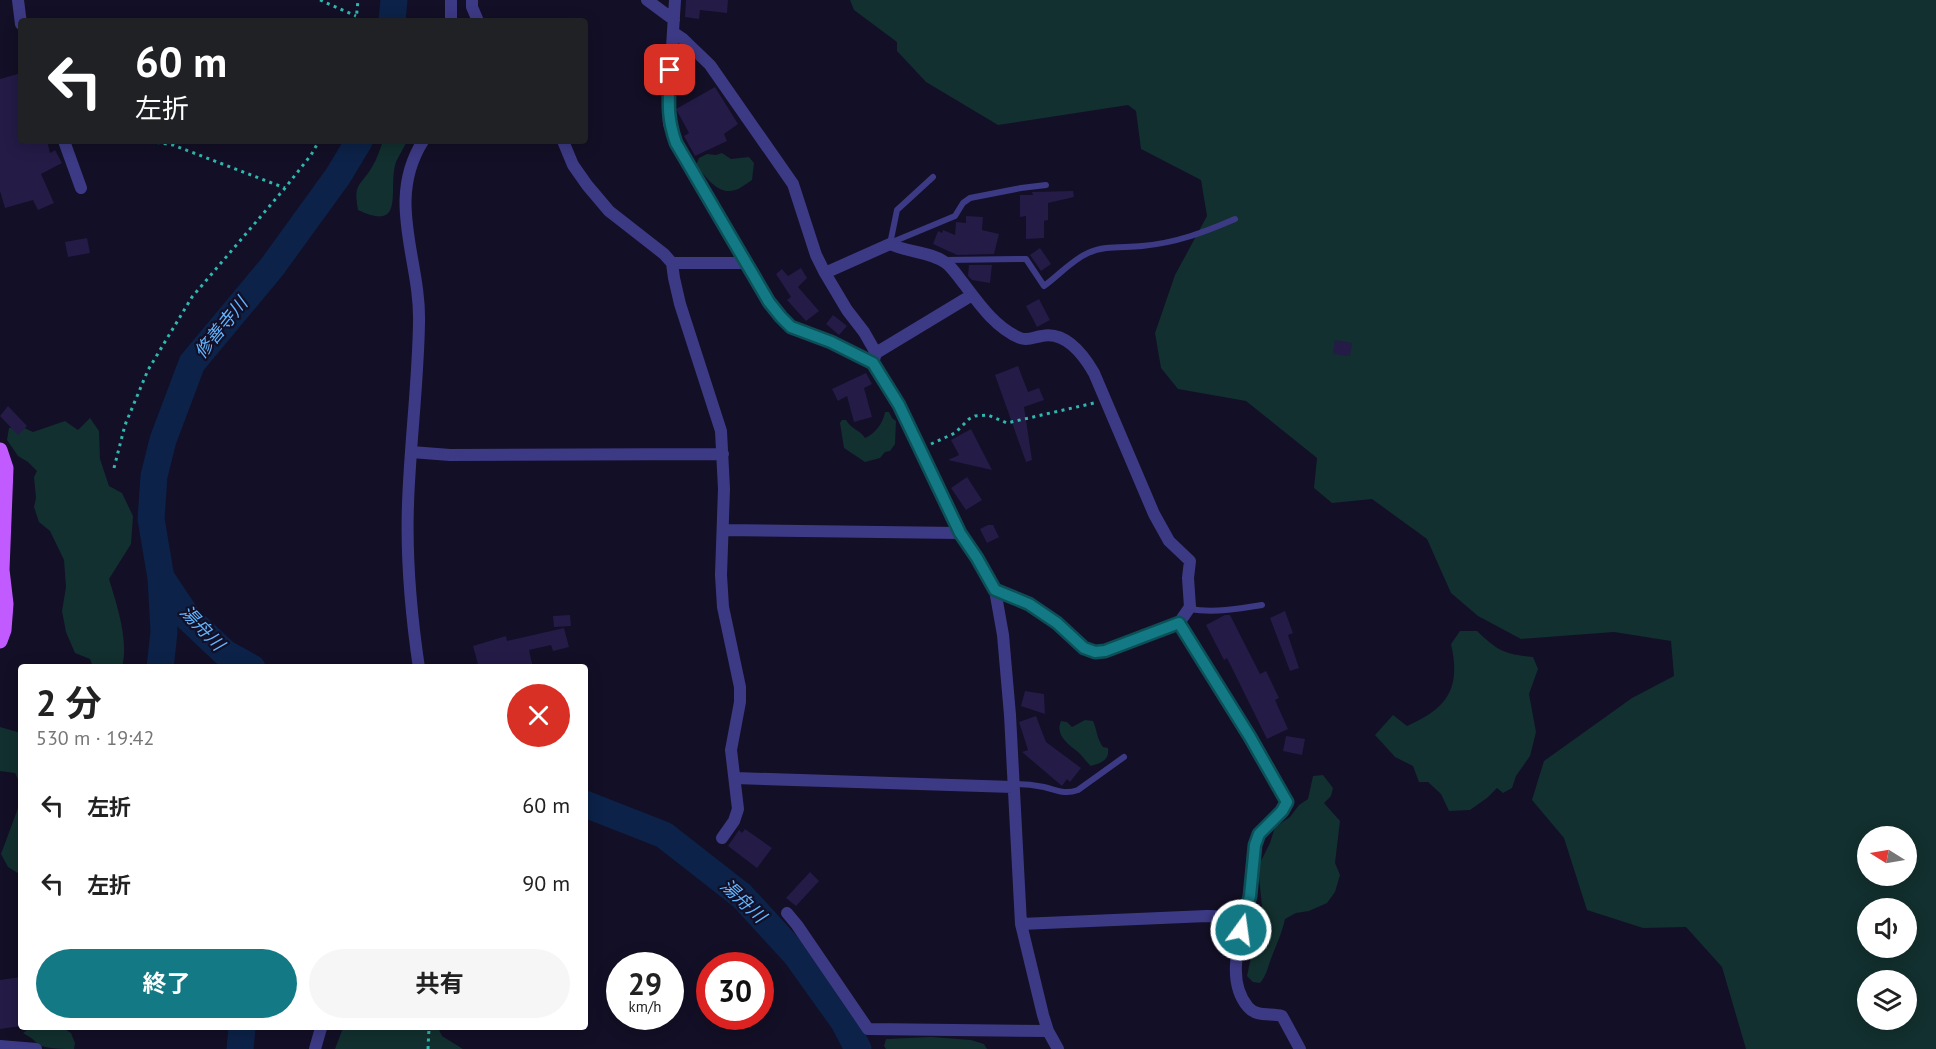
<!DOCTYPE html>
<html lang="ja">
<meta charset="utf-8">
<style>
body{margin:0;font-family:"PT Sans","Noto Sans JP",sans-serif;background:#f6f6f6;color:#222;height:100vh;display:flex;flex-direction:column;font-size:22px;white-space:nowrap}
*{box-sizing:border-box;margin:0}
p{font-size:20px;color:#767676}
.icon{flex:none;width:33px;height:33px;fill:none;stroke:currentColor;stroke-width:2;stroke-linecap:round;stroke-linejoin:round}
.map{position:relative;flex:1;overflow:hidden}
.side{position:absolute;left:18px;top:664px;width:570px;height:366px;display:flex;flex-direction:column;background:#fff;border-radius:6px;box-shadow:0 3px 15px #0003}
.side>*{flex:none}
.top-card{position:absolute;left:18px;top:18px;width:570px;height:126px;border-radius:6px;box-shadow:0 3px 15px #0003;background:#202124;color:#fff;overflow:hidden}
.needle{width:39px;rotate:281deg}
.buttons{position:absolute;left:1857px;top:826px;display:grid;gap:12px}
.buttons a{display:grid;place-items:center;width:60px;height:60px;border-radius:50%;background:#fff;box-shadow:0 3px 15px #0003;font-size:30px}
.speed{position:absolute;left:606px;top:952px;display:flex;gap:12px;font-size:30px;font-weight:700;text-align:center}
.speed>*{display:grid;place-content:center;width:78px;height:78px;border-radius:50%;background:#fff;box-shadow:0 3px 15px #0003;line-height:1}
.speed small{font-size:15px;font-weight:400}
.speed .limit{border:9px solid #d22;background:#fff;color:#111}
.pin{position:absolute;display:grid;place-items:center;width:51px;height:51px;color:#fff;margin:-26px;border-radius:12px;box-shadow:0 3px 9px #0006}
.me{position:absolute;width:66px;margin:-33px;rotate:14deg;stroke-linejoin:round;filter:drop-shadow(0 0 4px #0008)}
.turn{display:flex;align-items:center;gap:21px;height:126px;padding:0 18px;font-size:27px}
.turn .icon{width:78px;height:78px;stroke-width:2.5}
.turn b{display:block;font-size:42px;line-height:51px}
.round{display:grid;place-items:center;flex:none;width:63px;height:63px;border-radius:32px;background:#f6f6f6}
.summary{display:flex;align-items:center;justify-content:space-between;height:102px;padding:0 18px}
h1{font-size:36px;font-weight:700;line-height:45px}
.button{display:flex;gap:12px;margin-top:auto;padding:12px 18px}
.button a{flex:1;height:69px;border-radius:36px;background:#137a85;color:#fff;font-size:24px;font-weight:700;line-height:69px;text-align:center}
.button a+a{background:#f6f6f6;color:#222}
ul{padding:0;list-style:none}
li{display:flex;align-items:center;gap:18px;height:78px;padding:0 18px}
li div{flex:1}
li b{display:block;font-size:22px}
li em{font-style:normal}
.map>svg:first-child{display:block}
.green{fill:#12302f;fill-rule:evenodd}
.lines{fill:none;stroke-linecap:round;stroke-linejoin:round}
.river{stroke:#0c2248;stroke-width:27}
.building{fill:#241b47}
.path{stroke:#2fb8b0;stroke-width:3;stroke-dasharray:3 4.5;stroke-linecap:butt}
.service{stroke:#3d3a85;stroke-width:6}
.minor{stroke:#3d3a85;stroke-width:12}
.primary{stroke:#c25bff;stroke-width:15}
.route-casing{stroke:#0c4f56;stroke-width:15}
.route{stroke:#137a85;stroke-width:10}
.labels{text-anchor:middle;stroke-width:4.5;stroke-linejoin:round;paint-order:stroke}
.water-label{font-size:18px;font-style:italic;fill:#62b6ff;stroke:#130f26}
</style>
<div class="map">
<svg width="1936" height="1049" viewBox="0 0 1936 1049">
<rect width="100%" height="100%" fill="#130f26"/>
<!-- green -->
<path class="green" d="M850,0H1936V1049H1746L1722,967L1686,927L1643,928L1587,910L1564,838L1532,800L1544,761L1632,698L1674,676L1671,641L1614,632L1521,639L1478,616L1451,593L1427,539L1372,499L1332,503L1314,488L1317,458L1246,401L1178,389L1161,368L1155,333L1175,275L1207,216L1201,180L1141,149L1136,111L1128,105L998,125L926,82L897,51V42L854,10ZM1868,837H1906V876H1868ZM1868,909H1906V948H1868ZM1868,981H1906V1020H1868Z
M383,141H407C404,148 399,155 396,162C387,189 407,233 358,210C353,183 360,187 372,167C377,159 380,149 383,141Z
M722,153L731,159L749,157L754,163L752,180C747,183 740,189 735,190C718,196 705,176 696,165L699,158L707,154L716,155Z
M885,412H889L892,418L896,421L895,444L890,451L885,452L880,458L865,462L844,448L840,423L842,420H846C851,429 860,430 865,438C876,433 883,423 885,412Z
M90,418L99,431L100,459L109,486L122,493L133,516L131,544L109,579C117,605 129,641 122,667H93L90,659L75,653L66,632L62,611L66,587L64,560L50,531L39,522L34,507L36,498L34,477L37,471L28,462L18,456L7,440L9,428L20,426L33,432L65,421L78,430Z
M1460,631H1477C1498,651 1504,654 1533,657L1538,669L1529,694L1536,732L1530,756L1516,776L1512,788L1503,793L1497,788L1487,798L1470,810L1449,811L1441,794L1428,782H1419L1413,766L1395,757L1375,735L1393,715L1407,726C1448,708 1461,688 1451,644Z
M1085,720L1093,721C1097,730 1097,739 1103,747L1108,748C1110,760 1101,763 1091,766C1086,762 1082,755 1078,752C1067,743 1055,735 1061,721L1067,722L1072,727Z
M0,727L21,733V785L15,773L0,771Z
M1323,775L1333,788L1331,796L1324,803L1340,821L1335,863L1340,875L1335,892L1327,903L1309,911L1296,913L1285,919C1282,933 1277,943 1272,956C1268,966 1267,975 1260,983L1253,982L1247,976L1262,906L1259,877L1260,863L1270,843L1275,827L1290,817L1299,805L1308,799L1313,776Z
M21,800V875L8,867L1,854Z
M30,1028L56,1029L63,1028L71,1033L75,1043L74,1049C64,1049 47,1049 39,1045C33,1039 30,1037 23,1033Z
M343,1028H438L442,1036L463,1049H335Z
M931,1037L971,1040L984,1044L987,1049H886L884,1046L886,1039Z"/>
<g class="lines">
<!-- river -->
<path class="river" d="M392,21L394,0
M162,579L188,618L225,653L252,668
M160,668L164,632L161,578L151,519L154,476L163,440L192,363L272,267L338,176L359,141
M585,804L664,835L742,896L796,955L844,1022L858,1049
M240,1049L242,1028"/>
</g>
<!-- building -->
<path class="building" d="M686,0H728L727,13L700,10L699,19L685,17Z
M21,73V141H47L50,153L55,150L62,163L41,174L54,203L38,210L33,200L5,208L0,191V79Z
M715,87L738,124L724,134L727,141L695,156L684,136L689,133L676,109Z
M1073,191L1074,197L1048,203V220L1044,221V238L1026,239V216L1020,217V195H1033L1032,192Z
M966,216L983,217L982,230L999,234L994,254L957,255L933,244L938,231L942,233L943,230L955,235L956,222L966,223Z
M87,238L90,253L68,257L65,242Z
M1040,248L1051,264L1041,271L1030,255Z
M969,265H992L990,283L972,280L968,276Z
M801,268L807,278L798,287L819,311L806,321L787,300L791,297L776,274L782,269L788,276Z
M1039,299L1050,320L1037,327L1026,306Z
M833,315L847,326L839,335L826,324Z
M1335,340L1352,343L1350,356L1333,354Z
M1018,366L1028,392L1039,388L1044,400L1024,407L1032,460L1026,462L995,375Z
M866,373L872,384L864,388L872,417L854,422L847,396L838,401L832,389Z
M8,406L27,426L18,435L0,416Z
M971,429L992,470L948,460L959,455L951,440Z
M967,477L982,500L966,510L951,488Z
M988,525H993L999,537L987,543L980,529Z
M1285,611L1293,633L1288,635L1299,668L1290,671L1270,618Z
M570,615L571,626L554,627L553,616Z
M1225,615H1230L1260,674L1266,671L1279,698L1275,700L1288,729L1267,739L1227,658L1224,660L1206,625Z
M564,628L569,647L553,651L551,645L529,650L533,668H479L473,646L506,636L507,641Z
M1025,691L1044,694L1045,714L1021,706Z
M1036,716L1046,742L1081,768L1070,782L1067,779L1062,786L1022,752L1028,750L1019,722Z
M1286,736L1305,739L1302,755L1283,751Z
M745,829L772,848L757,868L728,846L739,830L742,833Z
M810,872L819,881L796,906L786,898Z
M21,977V995H19L21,1026L0,1029V980Z"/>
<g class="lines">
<!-- path -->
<path class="path" d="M320,0L356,16
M356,21L358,0
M149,141L173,145L285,188
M931,444L955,433L969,419L975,416L988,415L1007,423L1094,403
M114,468L125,425L148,370L192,297L285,188L311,155L319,141
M428,1049L429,1028"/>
<!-- service -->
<path class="service" d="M890,243L955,216L963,203L970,198L1021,188L1046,185
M890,244L897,210L933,177
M945,260L1026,259L1044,286C1058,276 1072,260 1088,253C1105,245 1124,248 1142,246C1176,243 1205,232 1235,219
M1189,609C1214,613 1238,609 1262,605
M1014,784C1024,784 1034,785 1044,787C1057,790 1064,795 1078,790L1124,757"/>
<!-- minor -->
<path class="minor" d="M18,0L21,24
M472,0V7L478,21
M647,0L674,20
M675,0L668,110L669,124L676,143L769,302L791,327L831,342L873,363L899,405L959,533L977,558L995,590L1003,635L1010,715L1021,924L1043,1015L1048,1031L1058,1049
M451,21V0
M674,33L683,39L710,65L793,184L816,255L825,273L847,310L864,332L876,353L873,363
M64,141L81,188
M563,141L573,165L587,185L609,211L664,254L672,263L674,278L680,304L721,431L724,489L721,575L723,607L740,687V702L731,750L738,809L734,821L722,838
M672,263H746
M825,273L890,244C906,252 932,252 946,263C953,268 958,277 964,284C979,304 996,328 1020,338C1028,341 1034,337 1042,336C1066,331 1083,354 1094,373L1154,514L1169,541L1190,561L1188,578L1190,607L1179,623L1105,651L1095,652L1084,648L1057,623L1029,604L995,590
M876,353L972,295
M411,452L450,455L723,454
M724,530L959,533
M1179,623L1272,774L1287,802C1284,817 1265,823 1258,837C1250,854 1253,877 1250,896C1245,928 1222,976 1248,1007C1256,1017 1271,1013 1282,1016L1300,1049
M419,668C411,614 406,559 408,504C410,444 418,384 419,323C421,260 385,201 423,141
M735,778L1013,787
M787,913L797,925L868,1029L1048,1031
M1021,924L1207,916L1245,917
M0,1046L36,1049
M315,1049L321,1028"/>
<!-- primary -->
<path class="primary" d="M0,450L6,468L2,570L6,604L4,630L0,641"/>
</g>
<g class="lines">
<!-- route casing -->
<g class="route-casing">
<path id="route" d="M670,70C669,99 666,115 676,143L769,302L781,317L791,327L831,342L873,363L899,405L960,533L977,558L995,590L1029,604L1057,623L1084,648L1095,652L1105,651L1179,623L1250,737L1287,802L1282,811L1259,834L1255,845L1250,896L1241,930"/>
</g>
<!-- route -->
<use href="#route" class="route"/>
</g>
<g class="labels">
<!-- water labels -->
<g class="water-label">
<text transform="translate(221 328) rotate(-51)" y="6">修善寺川</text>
<text transform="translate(202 628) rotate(46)" y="6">湯舟川</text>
<text transform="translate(743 901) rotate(43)" y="6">湯舟川</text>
</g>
</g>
</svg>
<div class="buttons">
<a><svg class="needle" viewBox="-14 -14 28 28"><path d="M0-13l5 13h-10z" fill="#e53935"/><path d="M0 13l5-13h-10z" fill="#767676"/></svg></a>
<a><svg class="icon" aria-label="sound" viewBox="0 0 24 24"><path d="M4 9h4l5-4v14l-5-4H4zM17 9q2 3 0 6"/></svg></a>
<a><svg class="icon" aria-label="layers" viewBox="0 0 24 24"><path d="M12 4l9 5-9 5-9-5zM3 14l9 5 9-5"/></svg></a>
</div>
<div class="speed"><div>29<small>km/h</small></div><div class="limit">30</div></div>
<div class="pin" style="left:670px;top:70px;background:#d93025"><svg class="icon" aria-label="arrive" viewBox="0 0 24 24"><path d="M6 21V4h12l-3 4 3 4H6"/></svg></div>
<svg class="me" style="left:1241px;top:930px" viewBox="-20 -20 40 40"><circle r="17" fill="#137a85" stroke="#fff" stroke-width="3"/><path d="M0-11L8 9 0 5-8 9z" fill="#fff"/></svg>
<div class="top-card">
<div class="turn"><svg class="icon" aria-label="left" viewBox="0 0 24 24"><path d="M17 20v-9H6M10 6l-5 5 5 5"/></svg><div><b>60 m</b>左折</div></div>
</div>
<section class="side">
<div class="summary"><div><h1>2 分</h1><p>530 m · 19:42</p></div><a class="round" style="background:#d93025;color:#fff"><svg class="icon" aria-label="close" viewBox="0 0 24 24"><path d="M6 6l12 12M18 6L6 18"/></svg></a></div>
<ul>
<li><svg class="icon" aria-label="left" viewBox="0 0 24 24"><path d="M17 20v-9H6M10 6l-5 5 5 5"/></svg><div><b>左折</b></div><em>60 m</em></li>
<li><svg class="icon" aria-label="left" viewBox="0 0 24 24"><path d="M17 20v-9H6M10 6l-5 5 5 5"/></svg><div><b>左折</b></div><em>90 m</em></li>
</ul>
<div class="button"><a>終了</a><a>共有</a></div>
</section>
</div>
